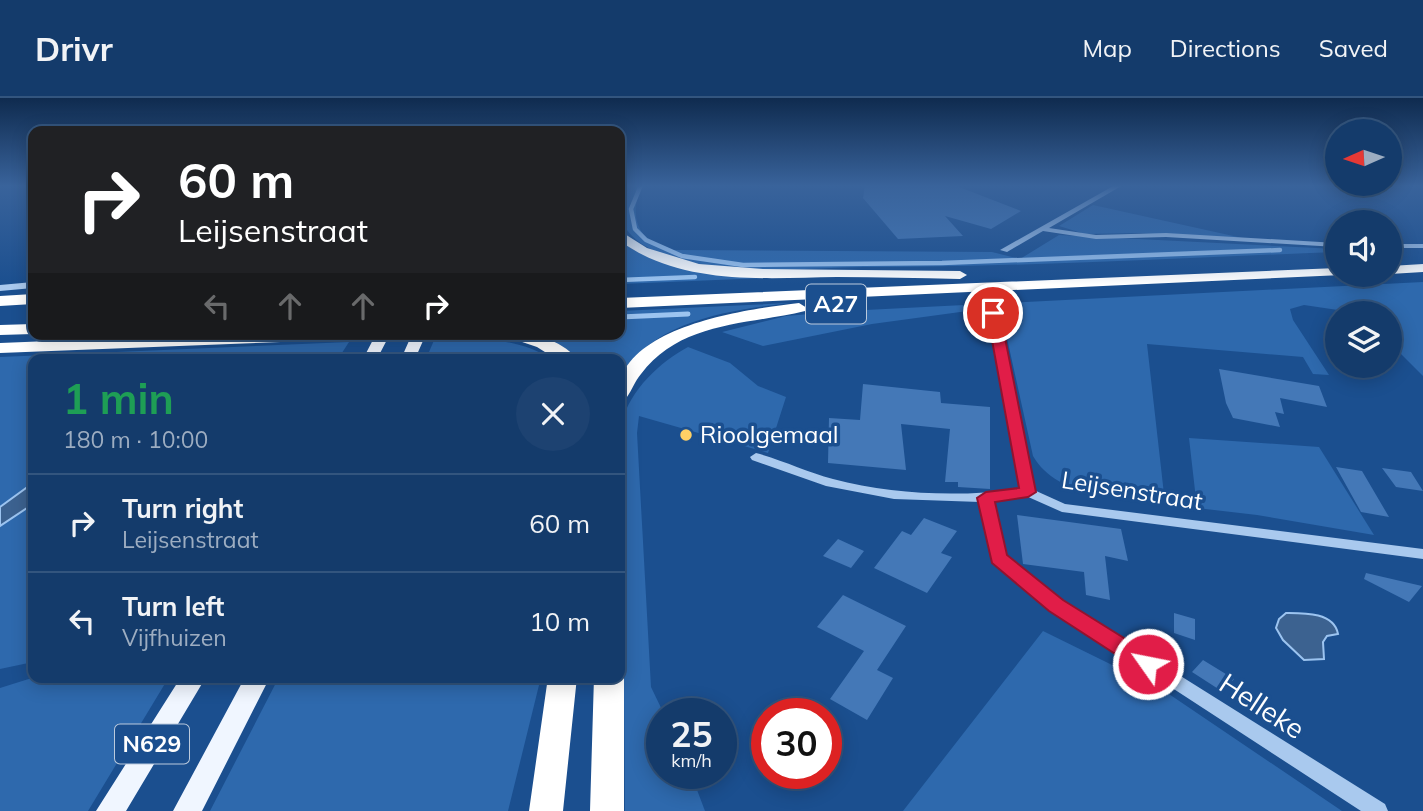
<!DOCTYPE html>
<meta charset="utf-8">
<style>
body{margin:0;font-family:Mulish,sans-serif;background:#1d4271;color:#f1f3f6;height:100vh;display:flex;flex-direction:column;font-size:26px;white-space:nowrap}
*{box-sizing:border-box;margin:0}
p{font-size:23px;color:#9dadc1}
.icon{flex:none;width:38px;height:38px;fill:none;stroke:currentColor;stroke-width:2;stroke-linecap:round;stroke-linejoin:round}
.map{position:relative;flex:1;overflow:hidden}
.sheet{position:absolute;left:28px;top:256px;width:597px;height:329px;display:flex;flex-direction:column;background:#143b6b;border-radius:14px;box-shadow:0 4px 18px #0003,0 0 0 2px #33557e}
.sheet>*{flex:none}
.hud{position:absolute;left:28px;top:28px;width:597px;height:214px;border-radius:14px;box-shadow:0 4px 18px #0003,0 0 0 2px #33557e;background:#202124;color:#fff;overflow:hidden}
.needle{width:46px;rotate:267deg}
.tools{position:absolute;left:1325px;top:21px;display:grid;gap:14px}
.tools a{display:grid;place-items:center;width:77px;height:77px;border-radius:50%;background:#143b6b;box-shadow:0 4px 18px #0003,0 0 0 2px #33557e;font-size:35px}
.speed{position:absolute;left:646px;top:600px;display:flex;gap:14px;font-size:35px;font-weight:700;text-align:center}
.speed>*{display:grid;place-content:center;width:91px;height:91px;border-radius:50%;background:#143b6b;box-shadow:0 4px 18px #0003,0 0 0 2px #33557e;line-height:1}
.speed small{font-size:18px;font-weight:400}
.speed .limit{border:10px solid #d22;background:#fff;color:#111}
.pin{position:absolute;display:grid;place-items:center;width:60px;height:60px;color:#fff;margin:-30px;border:4px solid #fff;border-radius:50%;box-shadow:0 2px 7px #0007}
.me{position:absolute;width:77px;margin:-38px;rotate:303deg;stroke-linejoin:round;filter:drop-shadow(0 0 5px #0008)}
.turn{display:flex;align-items:center;gap:24px;height:147px;padding:0 35px;font-size:32px}
.turn .icon{width:91px;height:91px;stroke-width:2.5}
.turn b{display:block;font-size:49px;line-height:60px}
.lanes{display:flex;align-items:center;height:66px;padding:0 35px;background:#0003;justify-content:center;gap:35px;direction:ltr}
.lanes .off{opacity:.35}
.round{display:grid;place-items:center;flex:none;width:74px;height:74px;border-radius:37px;background:#1d4271}
.overview{display:flex;align-items:center;justify-content:space-between;height:119px;padding:0 35px}
h1{font-size:42px;font-weight:700;line-height:52px;color:#1e9e55}
ul{padding:0;list-style:none}
li{display:flex;align-items:center;gap:21px;height:98px;padding:0 35px;border-top:2px solid #33557e}
li div{flex:1}
li b{display:block;font-size:26px}
li em{font-style:normal}
header{display:flex;align-items:center;gap:42px;box-sizing:border-box;height:98px;padding:0 35px;background:#143b6b;border-bottom:2px solid #33557e}
header strong{font-size:33px}
nav{display:flex;gap:38px;margin-inline-start:auto;font-size:24px}
.map>svg:first-child{display:block}
.green{fill:#2e69ad}
.water{fill:#3c6290;stroke:#9cc4f0;stroke-width:2}
.lines{fill:none;stroke-linecap:round;stroke-linejoin:round}
.stream-far1{stroke:#9cc4f0;stroke-width:4.5}
.stream{stroke:#9cc4f0;stroke-width:5}
.building{fill:#4478b7}
.minor{fill:#a9c9ee;fill-rule:evenodd}
.major{fill:#f0f6ff;fill-rule:evenodd}
.highway{fill:#fff;fill-rule:evenodd}
.route{fill:#e11d48;stroke:#92132f;stroke-width:2}
.poi-dot{fill:#ffd166;stroke:#1b4f8f;stroke-width:2.5}
.labels{text-anchor:middle;stroke-width:7;stroke-linejoin:round;paint-order:stroke}
.shield{fill:#1b4f8f;stroke:#bbcadd;stroke-width:2}
.shield-label{font-size:23px;font-weight:bold;fill:#fff}
.poi-label{font-size:24px;fill:#fff;stroke:#1b4f8f;text-anchor:start}
.street-label{font-size:24px;fill:#fff;stroke:#1b4f8f}
.near-street-label{font-size:28px;fill:#fff;stroke:#1b4f8f}
</style>
<header>
<strong>Drivr</strong>
<nav><a>Map</a><a>Directions</a><a>Saved</a></nav>
</header>
<div class="map">
<svg width="1423" height="713" viewBox="0 0 1423 713">
<rect width="100%" height="100%" fill="#1b4f8f"/>
<!-- green -->
<path class="green" d="M631,87H644C633,101 632,127 647,140C654,145 665,148 673,152L992,154L1020,161L1059,137L1337,151V154C1180,160 1023,169 865,169C805,170 740,177 680,162C643,152 602,129 631,87Z
M1093,107L1256,143L1140,135L1085,136L1059,128Z
M620,142C665,178 733,173 788,179L620,186Z
M1423,184V278L1390,245V215H1358L1304,207L1290,211L1293,222L1329,277L1313,276L1303,259L1147,246L1165,405C1120,397 1059,402 1033,358L1001,213L975,212L872,226L763,248L722,234L786,218L846,213Z
M789,205C727,213 656,222 620,278V261H575L544,242L526,236H620V213Z
M435,240C472,240 519,239 551,261H426Z
M349,244L338,261H33V385L0,409V259Z
M688,249L730,265L758,288L786,299L768,355L639,318L637,335L651,589L664,616H662V676H691L705,713H625L622,324C630,292 660,264 688,249Z
M1189,340L1319,349L1374,437L1257,417L1197,410Z
M33,406V564L0,571V428Z
M1043,533L1163,592L1342,713H903Z
M35,579H169L88,713H0V590Z
M279,579H541L508,713H210Z"/>
<!-- water -->
<path class="water" d="M33,385V406L0,428V409Z
M1286,515C1303,515 1334,514 1338,536L1327,538L1323,544L1324,561L1304,562L1283,542L1276,530L1279,521Z"/>
<g class="lines">
<!-- stream-far1 -->
<path class="stream-far1" d="M641,87L631,111L635,131L646,142L682,158L743,167L942,165L1280,152
M620,182L695,179"/>
<!-- stream -->
<path class="stream" d="M620,219L688,216
M128,240L211,236"/>
</g>
<!-- building -->
<path class="building" d="M865,87H954L1021,113L991,131L945,118L963,138L898,141L863,100Z
M1219,271L1319,288L1327,309L1280,300L1284,316L1275,314L1280,329L1233,320L1226,305Z
M863,286L940,294L941,305L990,309V391L958,389V384H945L950,331L901,326L906,372L828,365L829,320L860,322Z
M1336,369L1362,373L1389,419L1361,414Z
M1382,370L1411,374L1423,393L1396,389Z
M1017,417L1121,431L1128,463L1105,458L1110,502L1086,497L1084,474L1023,466Z
M924,420L957,433L941,455L952,459L927,495L874,470L902,433L911,437Z
M838,441L864,453L851,470L823,458Z
M1366,475L1422,488L1409,504L1364,481Z
M843,497L906,528L877,572L893,580L867,622L830,601L864,553L817,529Z
M1174,515L1195,521V542L1174,535Z
M1203,562L1234,581L1223,594L1192,574Z"/>
<g class="lines">
<!-- minor -->
<path class="minor" d="M1115,87H1123L1049,130L1096,137L1166,135L1337,145V149L1166,139L1096,141L1043,133L1007,154L1000,152Z
M1390,146H1423V150H1390Z
M33,184V190L0,193V187Z
M994,212L999,215L1034,392L1065,406L1423,451V461L1062,414L1026,398L993,403L1006,458L1061,503L1385,706L1388,713H1361L1051,511L994,464L980,404L894,401L826,388L752,362L750,359L756,355C782,362 807,374 833,381C893,397 960,399 1021,391L989,215Z"/>
<!-- major -->
<path class="major" d="M376,236H390L377,261H363Z
M412,236H426L415,261H401Z
M181,579H206L126,713H96Z
M245,579H270L202,713H173Z"/>
<!-- highway -->
<path class="highway" d="M620,87H628L620,94Z
M620,133L647,150L699,166L763,171L960,173L967,177L960,181C919,180 878,179 837,179C764,180 682,188 620,143Z
M1423,166V174L1390,176V168Z
M1337,170V177H1342L620,210V200Z
M33,196V206L0,208V198Z
M799,205L807,210L805,213C748,227 681,223 641,276C635,283 632,292 627,299L620,301C620,294 618,285 621,279C643,225 749,211 799,205Z
M33,226V236L0,237V227Z
M224,236H368L360,241L0,255V245Z
M498,236C526,236 557,237 577,261H556L537,249Z
M620,571L624,579V713H590L594,579H620Z
M548,579H577L563,713H529Z"/>
</g>
<!-- sky -->
<linearGradient id="sky" x2="0" y2="1"><stop stop-color="#0f2b4f"/><stop offset="0.47" stop-color="#39639b"/><stop offset="1" stop-color="#39639b" stop-opacity="0"/></linearGradient>
<rect width="1423" height="187" fill="url(#sky)"/>
<!-- route -->
<path class="route" d="M993,212L1000,215L1036,394L1028,399L995,404L1007,457L1063,502L1156,560L1159,566L1156,572L1148,575L1140,572L1049,513L992,465L977,400L986,394L1019,390L987,215Z"/>
<!-- markers -->
<circle class="poi-dot" cx="686" cy="337" r="7"/>
<g class="labels">
<!-- shield labels -->
<g class="shield">
<rect x="806" y="186.5" width="60" height="39" rx="5"/>
<rect x="115" y="626.5" width="74" height="39" rx="5"/>
</g>
<g class="shield-label">
<text x="836" y="214">A27</text>
<text x="152" y="654">N629</text>
</g>
<!-- poi labels -->
<g class="poi-label">
<text x="700" y="345">Rioolgemaal</text>
</g>
<!-- street labels -->
<g class="street-label">
<text transform="translate(1132 393) rotate(9)" y="8">Leijsenstraat</text>
</g>
<!-- near-street labels -->
<g class="near-street-label">
<text transform="translate(1262 608) rotate(33)" y="10">Helleke</text>
</g>
</g>
</svg>
<div class="tools">
<a><svg class="needle" viewBox="-14 -14 28 28"><path d="M0-13l5 13h-10z" fill="#e53935"/><path d="M0 13l5-13h-10z" fill="#9dadc1"/></svg></a>
<a><svg class="icon" aria-label="sound" viewBox="0 0 24 24"><path d="M4 9h4l5-4v14l-5-4H4zM17 9q2 3 0 6"/></svg></a>
<a><svg class="icon" aria-label="layers" viewBox="0 0 24 24"><path d="M12 4l9 5-9 5-9-5zM3 14l9 5 9-5"/></svg></a>
</div>
<div class="speed"><div>25<small>km/h</small></div><div class="limit">30</div></div>
<div class="pin" style="left:993px;top:215px;background:#d93025"><svg class="icon" aria-label="arrive" viewBox="0 0 24 24"><path d="M6 21V4h12l-3 4 3 4H6"/></svg></div>
<svg class="me" style="left:1148px;top:566px" viewBox="-20 -20 40 40"><circle r="17" fill="#e11d48" stroke="#fff" stroke-width="3"/><path d="M0-11L8 9 0 5-8 9z" fill="#fff"/></svg>
<div class="hud">
<div class="turn"><svg class="icon" aria-label="right" viewBox="0 0 24 24"><path d="M7 20v-9h11M14 6l5 5-5 5"/></svg><div><b>60 m</b>Leijsenstraat</div></div>
<div class="lanes"><svg class="icon off" aria-label="left" viewBox="0 0 24 24"><path d="M17 20v-9H6M10 6l-5 5 5 5"/></svg><svg class="icon off" aria-label="ahead" viewBox="0 0 24 24"><path d="M12 20V5M6 11l6-6 6 6"/></svg><svg class="icon off" aria-label="ahead" viewBox="0 0 24 24"><path d="M12 20V5M6 11l6-6 6 6"/></svg><svg class="icon" aria-label="right" viewBox="0 0 24 24"><path d="M7 20v-9h11M14 6l5 5-5 5"/></svg></div>
</div>
<section class="sheet">
<div class="overview"><div><h1>1 min</h1><p>180 m · 10:00</p></div><a class="round"><svg class="icon" aria-label="close" viewBox="0 0 24 24"><path d="M6 6l12 12M18 6L6 18"/></svg></a></div>
<ul>
<li><svg class="icon" aria-label="right" viewBox="0 0 24 24"><path d="M7 20v-9h11M14 6l5 5-5 5"/></svg><div><b>Turn right</b><p>Leijsenstraat</p></div><em>60 m</em></li>
<li><svg class="icon" aria-label="left" viewBox="0 0 24 24"><path d="M17 20v-9H6M10 6l-5 5 5 5"/></svg><div><b>Turn left</b><p>Vijfhuizen</p></div><em>10 m</em></li>
</ul>
</section>
</div>
